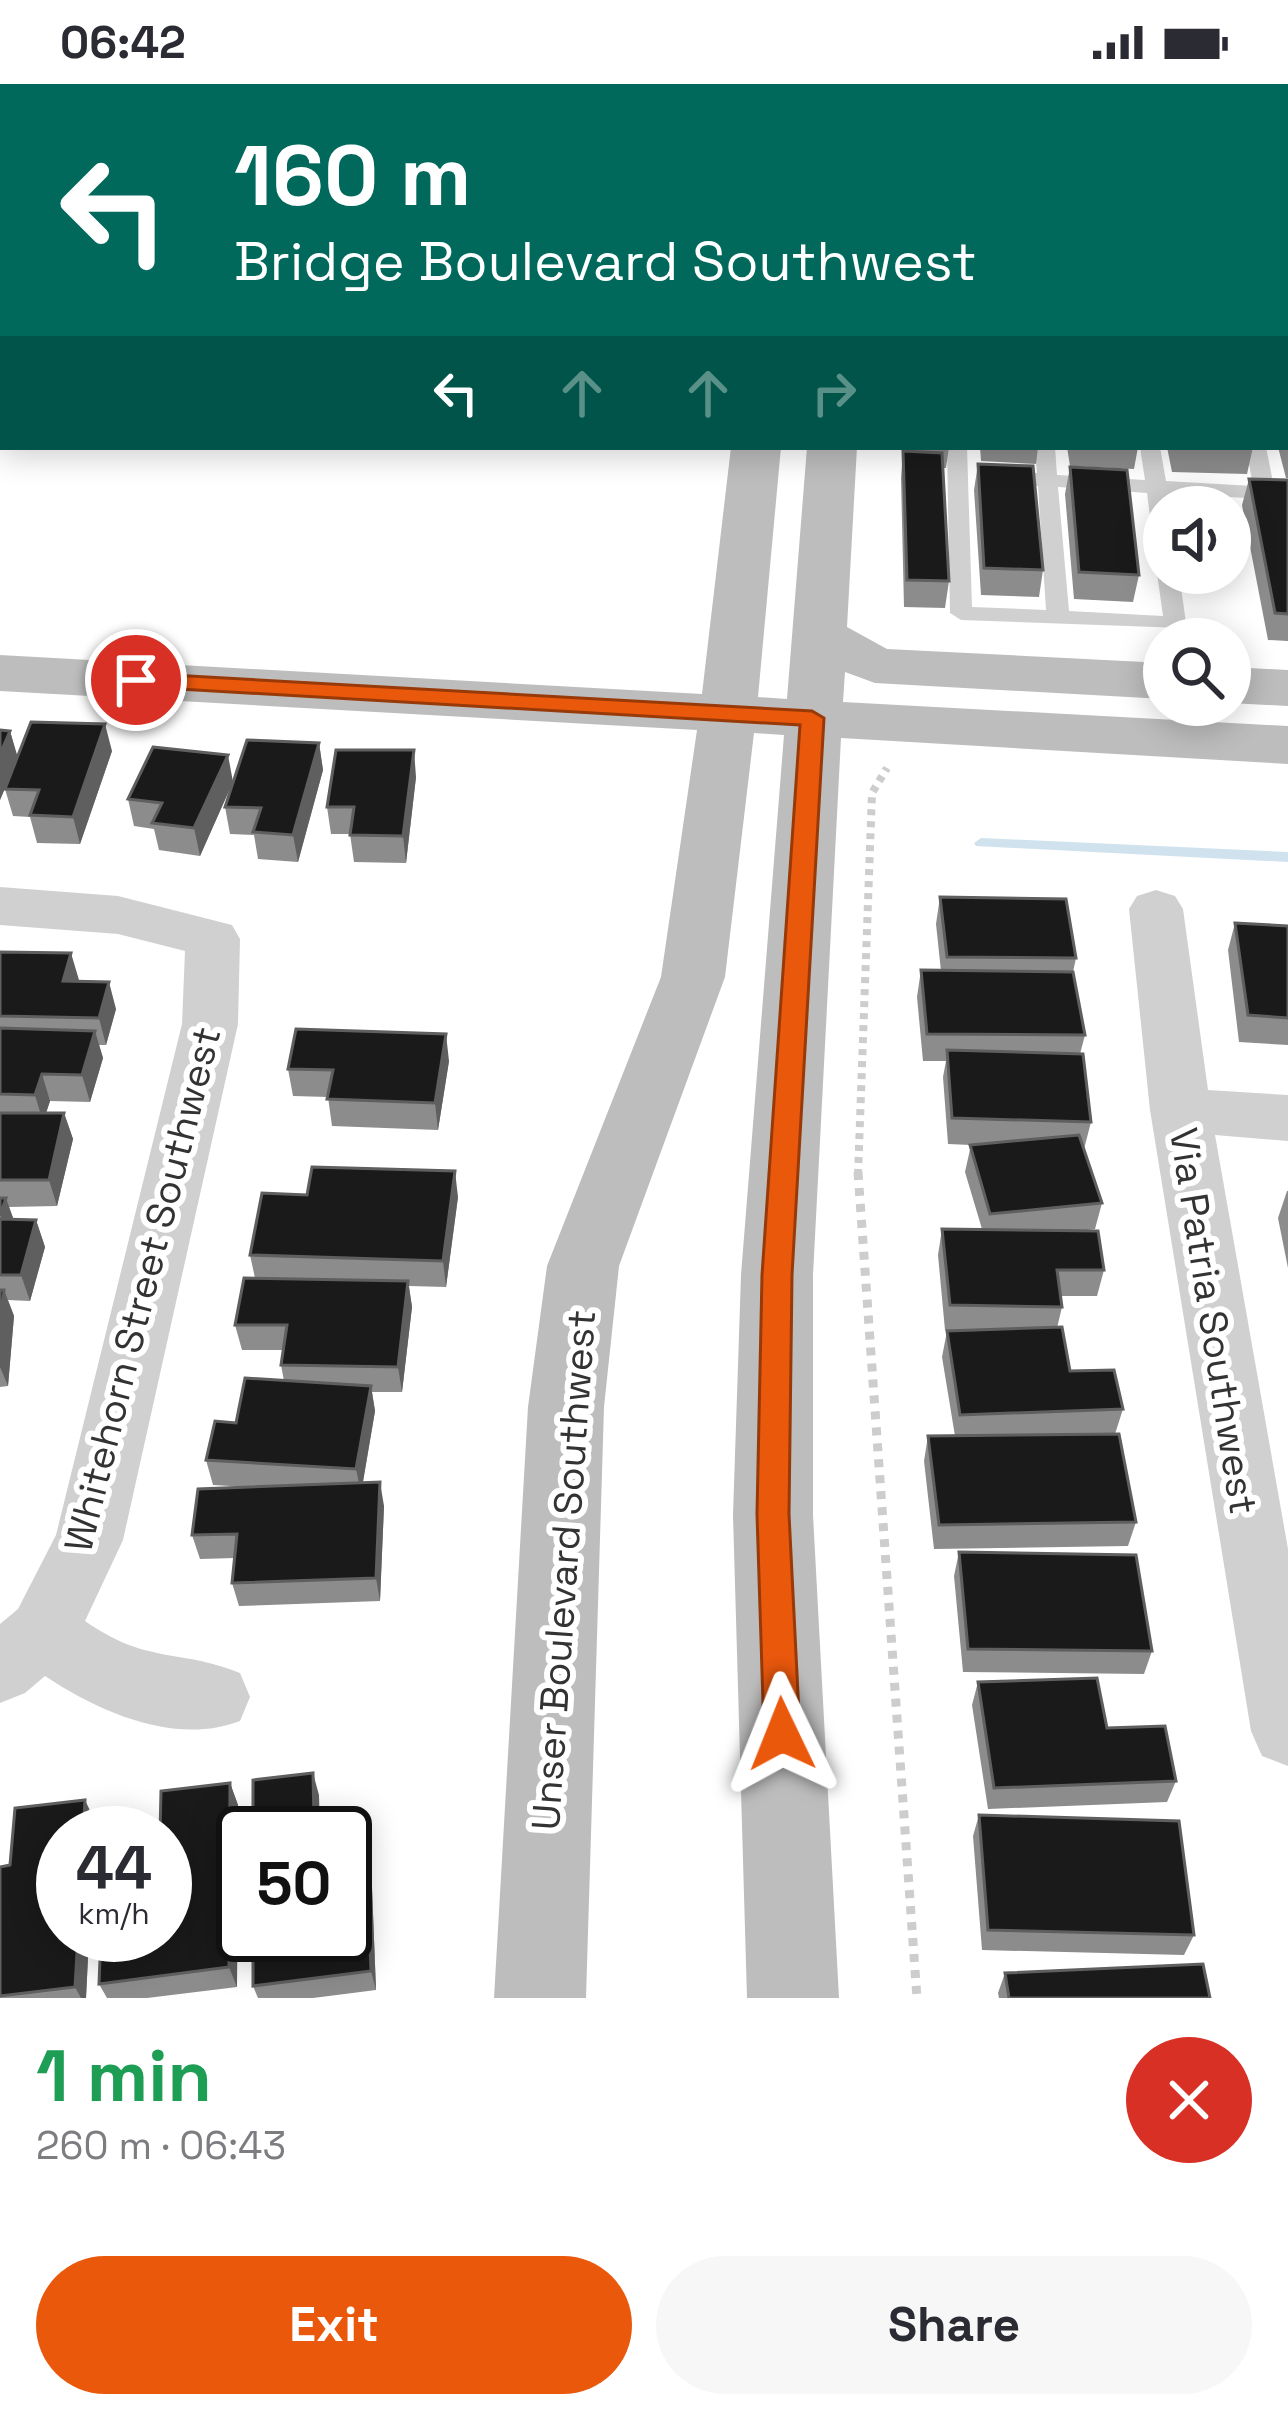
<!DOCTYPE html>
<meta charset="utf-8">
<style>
body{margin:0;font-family:"Space Grotesk",sans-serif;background:#f7f7f7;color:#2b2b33;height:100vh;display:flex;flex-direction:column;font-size:45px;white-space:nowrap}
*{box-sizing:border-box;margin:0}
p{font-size:39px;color:#7c7c81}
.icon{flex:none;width:66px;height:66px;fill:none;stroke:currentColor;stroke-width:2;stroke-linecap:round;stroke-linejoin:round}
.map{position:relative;height:1914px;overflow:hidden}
.sheet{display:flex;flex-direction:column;background:#fff;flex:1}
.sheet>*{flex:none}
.banner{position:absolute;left:0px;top:0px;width:1290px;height:366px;box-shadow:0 6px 30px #0003;background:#00695c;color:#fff;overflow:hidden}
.fabs{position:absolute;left:1143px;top:402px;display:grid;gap:24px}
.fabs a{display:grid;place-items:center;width:108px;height:108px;border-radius:50%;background:#fff;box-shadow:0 6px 30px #0003;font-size:60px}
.speed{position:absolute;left:36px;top:1722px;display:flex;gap:24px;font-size:60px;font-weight:700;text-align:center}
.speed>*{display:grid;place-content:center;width:156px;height:156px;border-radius:50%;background:#fff;box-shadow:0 6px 30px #0003;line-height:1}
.speed small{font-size:30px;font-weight:400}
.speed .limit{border:6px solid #111;border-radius:18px;background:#fff;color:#111}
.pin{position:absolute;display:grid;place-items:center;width:102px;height:102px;color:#fff;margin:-51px;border:6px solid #fff;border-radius:50%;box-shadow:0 3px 12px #0007}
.me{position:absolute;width:132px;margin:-66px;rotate:358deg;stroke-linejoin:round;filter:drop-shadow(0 0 9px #0008)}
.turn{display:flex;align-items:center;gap:42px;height:252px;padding:0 36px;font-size:54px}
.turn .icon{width:156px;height:156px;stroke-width:2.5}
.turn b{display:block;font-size:84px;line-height:102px}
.lanes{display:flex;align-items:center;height:114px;padding:0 36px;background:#0003;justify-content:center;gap:60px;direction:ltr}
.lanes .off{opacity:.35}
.round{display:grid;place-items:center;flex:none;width:126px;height:126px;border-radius:63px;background:#f7f7f7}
.overview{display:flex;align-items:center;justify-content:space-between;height:204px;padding:0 36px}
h1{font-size:72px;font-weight:600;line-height:90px;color:#1e9e55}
.button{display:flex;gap:24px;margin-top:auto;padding:24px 36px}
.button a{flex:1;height:138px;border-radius:72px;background:#ea580c;color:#fff;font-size:48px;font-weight:600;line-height:138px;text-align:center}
.button a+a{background:#f7f7f7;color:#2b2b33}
.status{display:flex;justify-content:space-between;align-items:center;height:84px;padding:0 60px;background:#fff;direction:ltr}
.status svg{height:33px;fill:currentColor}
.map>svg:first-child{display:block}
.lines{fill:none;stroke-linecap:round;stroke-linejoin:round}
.stream{fill:#cfe2ee;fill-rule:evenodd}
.path-far1{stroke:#cdcdcd;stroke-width:8;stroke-dasharray:6 6;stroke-linecap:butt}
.path{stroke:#cdcdcd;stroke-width:9;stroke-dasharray:8 8;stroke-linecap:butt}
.lane{fill:#d0d0d0;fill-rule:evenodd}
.street{fill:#d0d0d0;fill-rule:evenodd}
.secondary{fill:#bdbdbd;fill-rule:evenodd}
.wall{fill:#8c8c8c}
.shaded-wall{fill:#5f5f5f}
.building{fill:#1a1a1a;stroke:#5f5f5f;stroke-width:3}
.route{fill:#ea580c;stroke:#983908;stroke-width:3}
.labels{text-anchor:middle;stroke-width:12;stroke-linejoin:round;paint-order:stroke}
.street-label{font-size:39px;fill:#333;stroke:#fff}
</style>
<div class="status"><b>06:42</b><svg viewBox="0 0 49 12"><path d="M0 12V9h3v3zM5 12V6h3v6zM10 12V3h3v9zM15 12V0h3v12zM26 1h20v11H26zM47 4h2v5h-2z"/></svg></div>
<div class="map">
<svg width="1288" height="1914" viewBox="0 0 1288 1914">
<rect width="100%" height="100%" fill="#fff"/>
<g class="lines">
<!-- stream -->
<path class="stream" d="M981,754L1288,768V778L976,762L974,759Z"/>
<!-- path-far1 -->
<path class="path-far1" d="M858,1091L872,709L887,684"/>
<!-- path -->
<path class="path" d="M858,1088L917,1914"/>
<!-- lane -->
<path class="lane" d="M947,363H967L972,523L1046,526L1038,402L998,399L988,393L998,387L1037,389L1035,363H1055L1057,391L1145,396L1140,363H1160L1166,397L1253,402L1246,363H1266L1274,403L1288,404V416L1168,410L1164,463L1153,457L1147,409L1058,403L1069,527L1163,532L1157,489L1164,483V489H1179L1186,539L1183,544L961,536L950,529Z"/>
<!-- street -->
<path class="street" d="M1070,0H1104L1105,3H1071Z
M1287,13H1288V33H1287Z
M0,803L118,812L232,841L240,855L238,940L123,1456L85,1537C148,1581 178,1564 240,1589L250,1613L240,1637C176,1662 99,1628 45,1592L25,1609L0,1619V1540L18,1525L56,1451L182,940L185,867L118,850L0,841Z
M1156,806L1175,812L1183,825L1208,1006L1288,1011V1057L1215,1051L1288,1465V1682L1262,1672L1251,1647L1150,1026L1129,825L1137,812Z"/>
<!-- secondary -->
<path class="secondary" d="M774,0H814V3H774Z
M831,0H871V3H831Z
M731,363H781L758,613L787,615L807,363H857L847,543L887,565L1164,579V615L875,599L845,588L843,618L1288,642V680L841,654L813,1191V1431L839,1914H747L733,1431L741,1191L784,651L754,649L725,893L619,1182L604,1323L586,1914H494L528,1323L547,1182L661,893L697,646L0,607V571L702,610Z
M1230,583L1288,586V622L1230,619Z"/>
</g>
<!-- wall -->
<path class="wall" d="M1287,110H1288V394H1286L1278,363H1287Z
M909,363H949L946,384H943L949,497L945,524L904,523L901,394L903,367H909Z
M980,363H1038L1036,380L981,377Z
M1067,363H1138L1134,385L1070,382Z
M1167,363H1253L1247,390L1172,388Z
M978,380L1043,486L1039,513L981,511L974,406Z
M1070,383L1139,491L1133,518L1074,515L1065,410Z
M1249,395L1288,396V557L1268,556L1242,421Z
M0,646L10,647L17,673L112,667L80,760L37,759L30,733L13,732L5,705L11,689L0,716Z
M319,659L323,686L298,778L258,775L254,751L230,750L225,723L232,699L200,772L159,766L154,745L134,742L128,715L233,698Z
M416,693L406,779L354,778L350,750H331L327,723Z
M940,813L1076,874L1073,888L1085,951L1080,970L1091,1038L1084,1065L1102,1119L1095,1145L1080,1147L1104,1186L1097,1212H1061L1062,1223L1057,1244L1070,1287L1123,1325L1115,1350L1136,1438L1128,1462L934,1465L924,1377L928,1352H955L942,1273L947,1247H964L945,1246L938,1171L942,1145H982L965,1088L971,1061L948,1060L943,993L946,977H923L917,913L921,886L941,887L936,840Z
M1235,839L1288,842V961L1239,958L1228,866Z
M0,868L78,897L116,925L106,961H99L103,974L90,1018L50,1017L46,1029H64L73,1055L57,1122L9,1123L14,1136H36L45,1163L30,1217L8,1216L14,1232L8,1302L0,1303Z
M449,977L438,1046L332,1042L328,1013L293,1012L288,985Z
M1287,1107H1288V1184L1278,1134Z
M458,1113L446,1203L409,1202L412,1223L402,1308H372L375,1327L363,1398L384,1422L380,1517L239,1522L232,1499L235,1474L200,1475L192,1451L248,1403L213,1401L206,1376L236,1339L284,1297L281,1281L283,1266H242L235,1241L255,1194L250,1171Z
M959,1468L1152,1567L1144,1590L963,1588L954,1492Z
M978,1598L1107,1644L1176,1697L1167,1718L988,1725L972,1621Z
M230,1699L238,1721L237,1903L147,1914H107L99,1900Z
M319,1711V1738L365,1732L370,1753L376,1906L313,1914H258L253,1902V1749Z
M979,1731L1194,1851L1184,1871L982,1866L973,1752Z
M95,1737L86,1914H0V1783L10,1781Z
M1005,1889L1210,1914H999L998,1909Z"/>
<!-- shaded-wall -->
<path class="shaded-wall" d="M105,640L112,667L80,760L73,733Z
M10,647L18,674L0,716V670Z
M319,659L323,686L298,778L293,751Z
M414,666L416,693L406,779L403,752Z
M228,671L233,698L200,772L194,744Z
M71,869L79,896L71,923L63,897Z
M109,898L116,925L106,961L99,934Z
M95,947L103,974L90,1018L82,991Z
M446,950L449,977L438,1046L435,1019Z
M42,990L50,1017L43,1038L35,1011Z
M64,1029L73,1055L57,1122L49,1096Z
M455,1087L458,1113L446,1203L443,1177Z
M6,1114L15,1140L0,1137Z
M36,1136L45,1163L30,1217L21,1191Z
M408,1197L412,1223L402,1308L398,1283Z
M4,1206L14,1232L8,1302L0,1283V1250Z
M371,1302L375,1327L361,1409L356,1385Z
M380,1398L384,1422L380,1517L376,1494Z
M313,1689L319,1711L320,1749L314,1738Z
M230,1699L238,1721L237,1903L229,1883Z
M85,1716L95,1737L94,1749H83Z
M365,1732L370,1753L376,1906L371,1887Z
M78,1851H89L86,1914H81L75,1903Z"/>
<!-- building -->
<path class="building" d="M1287,110H1288V349L1287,345Z
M903,367L942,369L949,497L907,496Z
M978,380L1033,382L1043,486L984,484Z
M1070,383L1127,386L1139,491L1079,488Z
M1249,395L1288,396V530L1275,529Z
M31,638L105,640L73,733L30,731L39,706L5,705Z
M0,646L10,647L0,670Z
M247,656L319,659L293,751L253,748L261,724L225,723Z
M153,663L228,671L194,744L152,739L162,719L128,715Z
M336,666H414L403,752L350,751L354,723H327Z
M940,813L1066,815L1076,874L947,873Z
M1235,839L1288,842V934L1248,931Z
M0,868L71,869L63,897L109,898L99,934L0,932Z
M921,886L1073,888L1085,951L927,950Z
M0,944L95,947L82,991L42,990L35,1011L0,1010Z
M296,945L446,950L435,1019L327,1015L333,986L288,985Z
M947,966L1083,970L1091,1038L952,1034Z
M0,1029H64L49,1096H0Z
M1079,1051L1102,1119L990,1130L970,1061Z
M312,1083L455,1087L443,1177L250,1171L262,1109L307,1111Z
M0,1114H6L0,1132Z
M0,1135L36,1136L21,1191H0Z
M942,1145L1098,1147L1104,1186H1057L1062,1223L950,1221Z
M244,1194L408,1197L398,1283L281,1281L287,1241H235Z
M0,1206H4L0,1250Z
M1062,1243L1070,1287L1114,1286L1123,1325L960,1331L947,1247Z
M245,1294L371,1302L356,1385L206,1376L215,1337L236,1339Z
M1119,1350L1136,1438L939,1441L928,1352Z
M380,1398L376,1494L232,1499L237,1450L192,1451L198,1405Z
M959,1468L1136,1471L1152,1567L968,1565Z
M1097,1594L1107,1644L1165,1642L1176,1697L994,1704L978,1598Z
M313,1689L314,1738L365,1732L371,1887L253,1902V1851H345V1749H253V1696Z
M230,1699L229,1883L99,1900L101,1851H165V1749H160L161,1707Z
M85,1716L83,1749H63V1851H78L75,1903L0,1912V1783L10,1781L15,1724Z
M979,1731L1179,1737L1194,1851L988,1846Z
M1203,1880L1210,1914H1009L1005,1889Z"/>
<!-- route -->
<path class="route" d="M136,589L812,627L824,634L792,1191L789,1430L800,1650L795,1662L782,1667L770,1662L764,1650L757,1430L762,1191L800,641L128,602L125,596Z"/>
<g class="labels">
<!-- street labels -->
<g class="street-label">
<text transform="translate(142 1205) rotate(-76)" y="14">Whitehorn Street Southwest</text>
<text transform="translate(1214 1237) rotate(81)" y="14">Via Patria Southwest</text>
<text transform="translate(563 1486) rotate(-86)" y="14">Unser Boulevard Southwest</text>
</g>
</g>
</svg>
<div class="fabs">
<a><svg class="icon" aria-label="sound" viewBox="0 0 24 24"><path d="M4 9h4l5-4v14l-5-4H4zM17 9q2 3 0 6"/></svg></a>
<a><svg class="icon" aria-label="search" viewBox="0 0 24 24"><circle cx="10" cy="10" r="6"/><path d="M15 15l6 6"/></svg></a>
</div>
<div class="speed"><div>44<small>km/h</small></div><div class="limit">50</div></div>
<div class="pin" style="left:136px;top:596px;background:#d93025"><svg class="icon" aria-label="arrive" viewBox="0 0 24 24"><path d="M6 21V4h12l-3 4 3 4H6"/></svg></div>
<svg class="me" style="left:782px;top:1650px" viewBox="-20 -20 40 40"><path d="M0-17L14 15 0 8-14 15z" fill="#ea580c" stroke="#fff" stroke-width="4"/></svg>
<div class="banner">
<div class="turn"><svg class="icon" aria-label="left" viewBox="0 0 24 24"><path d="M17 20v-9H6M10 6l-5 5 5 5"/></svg><div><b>160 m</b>Bridge Boulevard Southwest</div></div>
<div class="lanes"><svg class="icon" aria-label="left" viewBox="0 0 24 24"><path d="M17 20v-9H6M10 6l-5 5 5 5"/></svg><svg class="icon off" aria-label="ahead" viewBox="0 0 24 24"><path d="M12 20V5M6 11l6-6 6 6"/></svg><svg class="icon off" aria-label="ahead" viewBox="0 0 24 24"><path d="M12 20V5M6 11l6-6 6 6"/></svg><svg class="icon off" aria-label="right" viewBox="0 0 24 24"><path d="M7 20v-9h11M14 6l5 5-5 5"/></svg></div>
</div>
</div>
<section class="sheet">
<div class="overview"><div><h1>1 min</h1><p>260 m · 06:43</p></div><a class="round" style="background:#d93025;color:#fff"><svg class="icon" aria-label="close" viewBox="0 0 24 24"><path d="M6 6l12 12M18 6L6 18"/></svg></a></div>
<div class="button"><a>Exit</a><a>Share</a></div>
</section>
